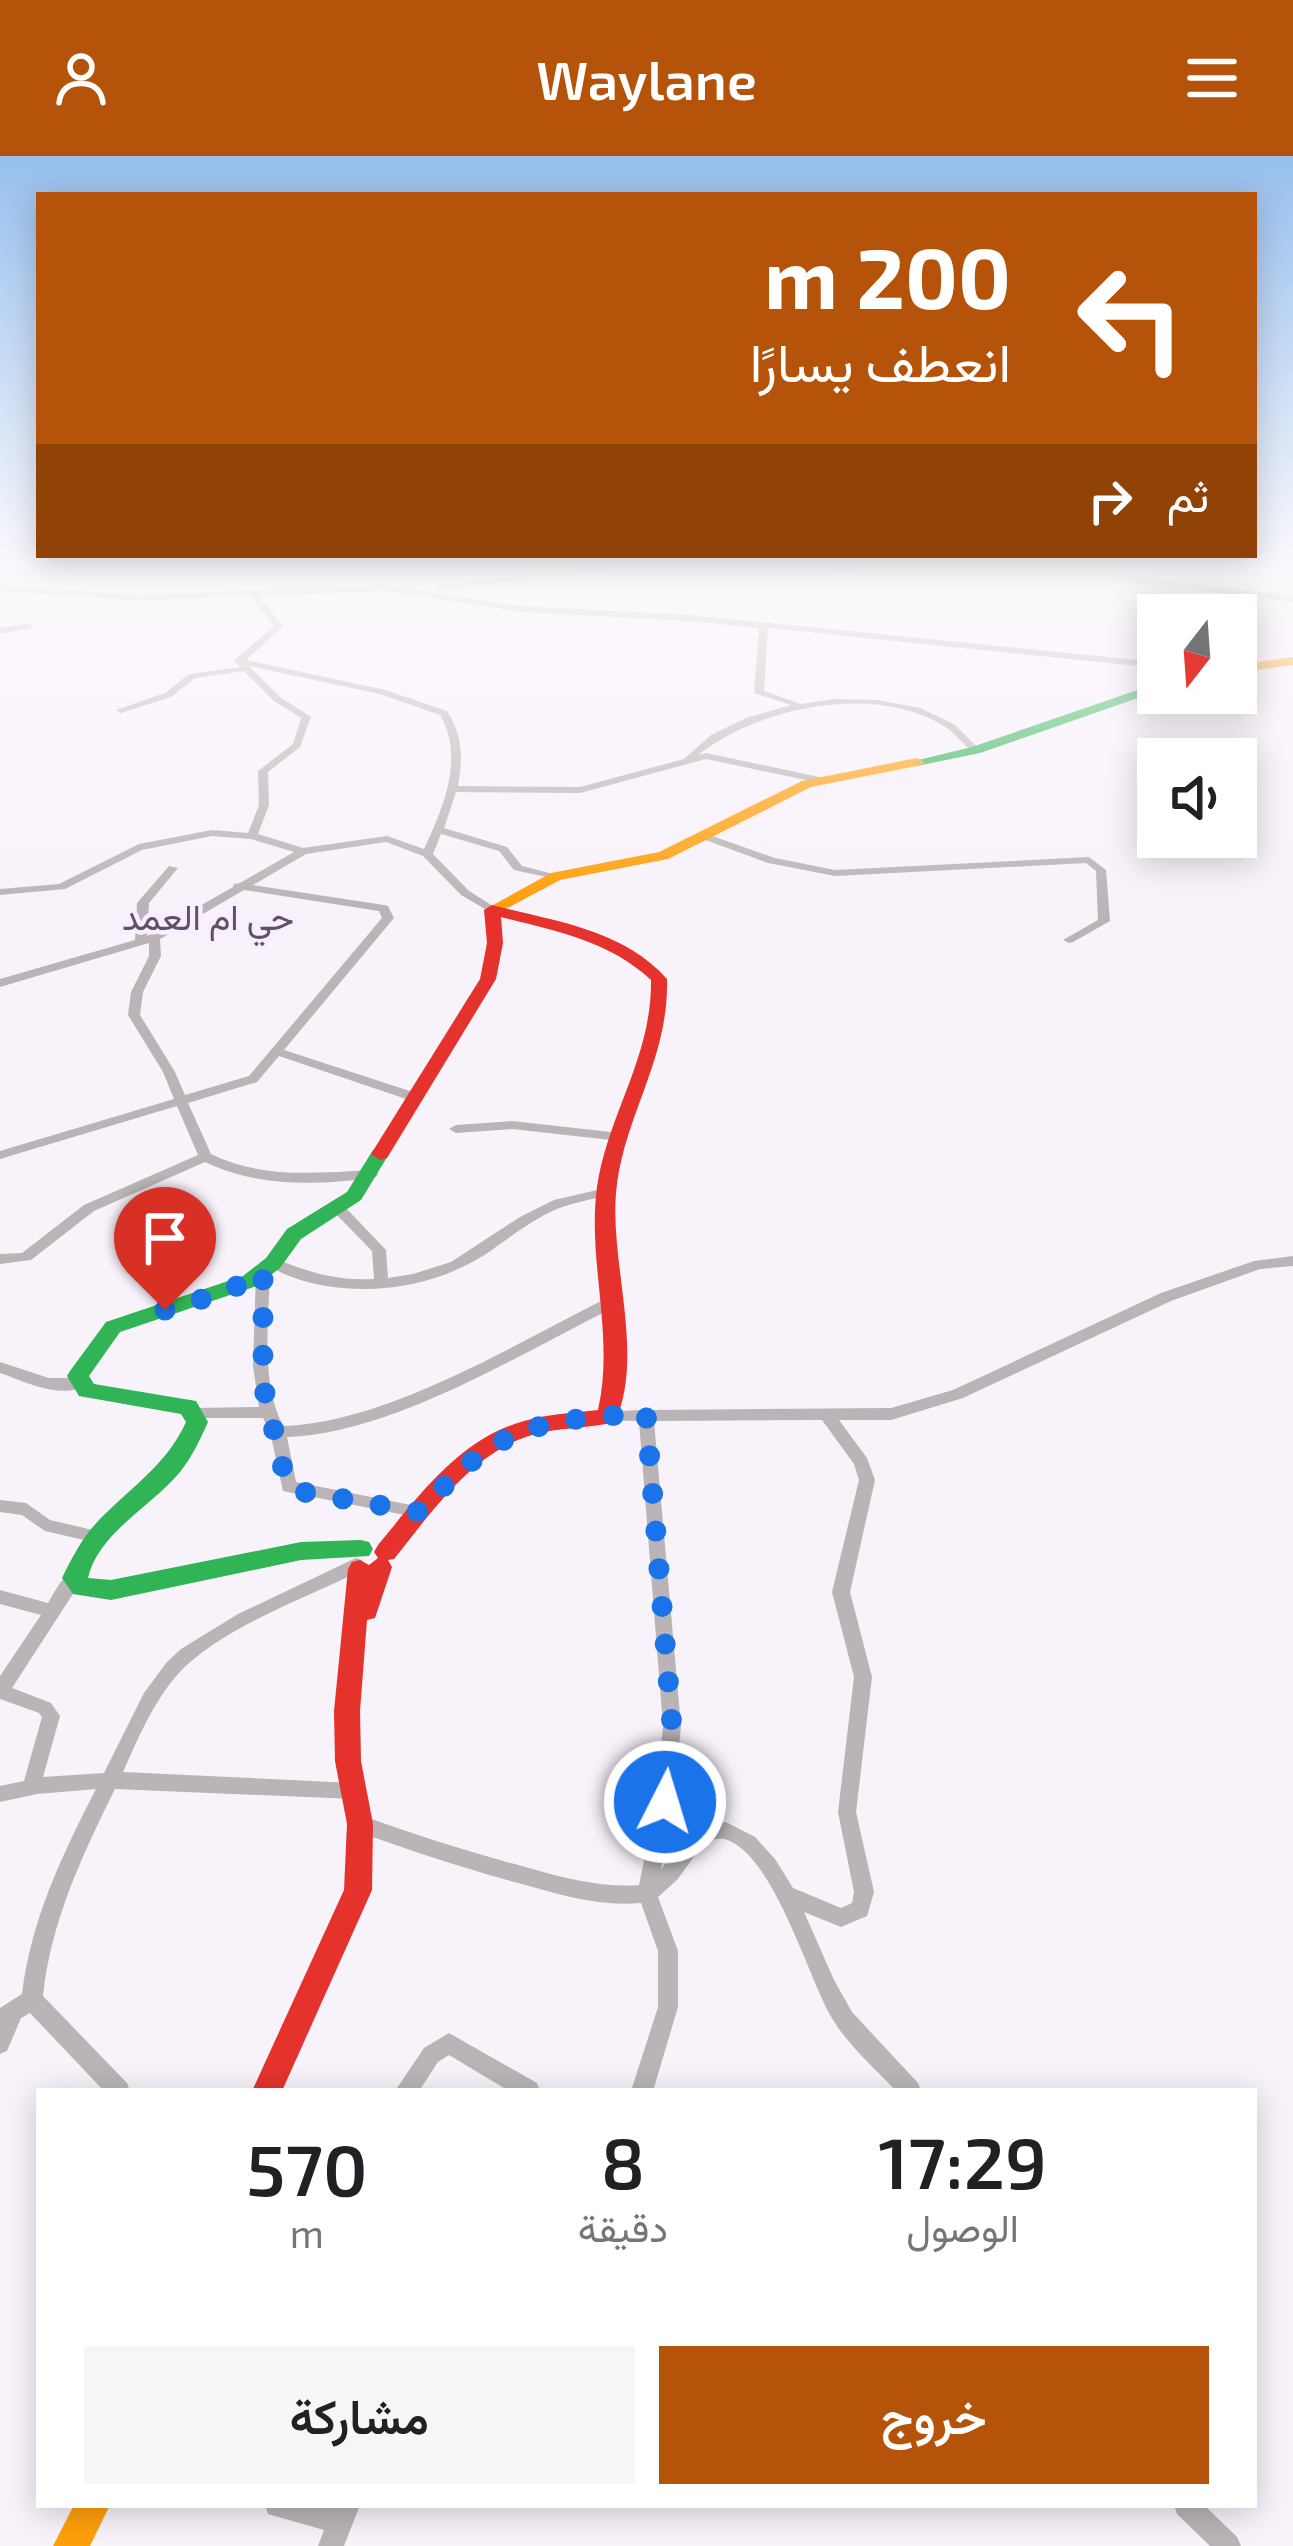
<!DOCTYPE html>
<html lang="ar">
<meta charset="utf-8">
<style>
body{margin:0;font-family:"Exo 2",Vazirmatn,sans-serif;background:#f6f6f6;color:#202124;direction:rtl;height:100vh;display:flex;flex-direction:column;font-size:45px;white-space:nowrap}
*{box-sizing:border-box;margin:0}
p{font-size:39px;color:#757577}
.icon{flex:none;width:66px;height:66px;fill:none;stroke:currentColor;stroke-width:2;stroke-linecap:round;stroke-linejoin:round}
.map{position:relative;flex:1;overflow:hidden;direction:ltr}
.panel{position:absolute;left:36px;top:1932px;width:1221px;height:420px;display:flex;flex-direction:column;background:#fff;border-radius:0px;box-shadow:0 6px 30px #0003;direction:rtl}
.panel>*{flex:none}
.top-card{position:absolute;left:36px;top:36px;width:1221px;height:366px;border-radius:0px;box-shadow:0 6px 30px #0003;direction:rtl;background:#b45309;color:#fff;overflow:hidden}
.needle{width:78px;rotate:197deg}
.buttons{position:absolute;left:1137px;top:438px;display:grid;gap:24px}
.buttons a{display:grid;place-items:center;width:120px;height:120px;border-radius:0px;background:#fff;box-shadow:0 6px 30px #0003;font-size:60px}
.pin{position:absolute;display:grid;place-items:center;width:102px;height:102px;color:#fff;margin:-123px -51px;border-radius:50% 50% 50% 0;rotate:-45deg;box-shadow:0 0 12px #0007}
.pin .icon{rotate:45deg}
.me{position:absolute;width:132px;margin:-66px;rotate:5deg;stroke-linejoin:round;filter:drop-shadow(0 0 9px #0008)}
.turn{display:flex;align-items:center;gap:42px;height:252px;padding:0 48px;font-size:54px}
.turn .icon{width:156px;height:156px;stroke-width:2.5}
.turn b{display:block;font-size:84px;line-height:102px}
.then{display:flex;align-items:center;height:114px;padding:0 48px;background:#0003;gap:24px;font-size:45px}
.eta{display:flex;justify-content:space-evenly;align-items:center;height:204px;text-align:center}
.eta b{font-size:72px;font-weight:600;line-height:84px}
.cta{display:flex;gap:24px;margin-top:auto;padding:24px 48px}
.cta a{flex:1;height:138px;border-radius:0px;background:#b45309;color:#fff;font-size:48px;font-weight:600;line-height:138px;text-align:center}
.cta a+a{background:#f6f6f6;color:#202124}
header{display:flex;justify-content:space-between;align-items:center;height:156px;padding:0 48px;background:#b45309;color:#fff;font-size:54px;font-weight:600}
.map>svg:first-child{display:block}
.lines{fill:none;stroke-linecap:round;stroke-linejoin:round}
.street{fill:#bab4b6;fill-rule:evenodd}
.fast{fill:#30b455;fill-rule:evenodd}
.slow{fill:#ff9f0a;fill-rule:evenodd}
.jam{fill:#e5322d;fill-rule:evenodd}
.route{stroke:#1a73e8;stroke-width:21;stroke-dasharray:0 37.8}
.labels{text-anchor:middle;stroke-width:9;stroke-linejoin:round;paint-order:stroke}
.far-neighbourhood-label{font-size:36px;fill:#615167;stroke:#f9eefe}
</style>
<header><svg class="icon" aria-label="menu" viewBox="0 0 24 24"><path d="M4 6h16M4 12h16M4 18h16"/></svg>Waylane<svg class="icon" aria-label="person" viewBox="0 0 24 24"><circle cx="12" cy="8" r="4"/><path d="M4 21q1-7 8-7t8 7"/></svg></header>
<div class="map">
<svg width="1293" height="2390" viewBox="0 0 1293 2390">
<rect width="100%" height="100%" fill="#f8f2fa"/>
<g class="lines">
<!-- street -->
<path class="street" d="M582,413H612L439,435L435,432L439,429Z
M825,413L895,416L1088,415L1293,440V446L1088,421L895,422Z
M0,429L138,439L386,429L521,450L690,459L1158,506V512L768,472L764,535L801,548L834,543L877,544L920,552L954,568L980,594L972,596C963,588 955,577 944,570C874,527 759,551 698,599L706,597L824,622L825,624L820,627L706,603L580,637L456,636L444,672L507,691L522,710L561,720L556,723L514,714L499,695L441,678L433,698L469,735L496,752L498,754L492,757L461,739L423,700L386,686L306,698L253,729L384,749L388,750L394,762L284,894L422,939L423,942L422,945H412L279,900L257,926L188,947L211,998C262,1023 315,1017 371,1014L376,1015L378,1018L376,1021C320,1030 257,1031 205,1006L94,1055L31,1104L0,1108V1098L22,1097L84,1049L198,999L177,950L0,1003V995L174,943L163,916L128,859L131,836L149,800V787L0,831V823L135,784L137,747L169,710L178,712L149,747L147,780L233,731L234,728L240,727L294,696L251,683L212,680L142,694L65,733L0,739V733L59,728L139,688L212,674L248,677L259,649L258,615L293,588L301,562L274,545L244,515L195,522L171,541L121,557L116,554L165,537L189,518L240,511L234,505L236,503L274,470L250,440L138,445L0,435ZM386,435L521,456L690,465L759,472L754,537L791,549L746,562L711,579L684,603L580,631L458,630C463,602 463,580 447,555L385,534L246,504L283,470L259,440ZM249,510L380,538L440,559C465,601 443,653 424,693L387,680L303,692L258,678L269,649L268,616L300,591L311,561L280,541ZM244,734L379,755L382,762L249,920L185,939L175,916L140,859L143,836L161,800L160,783Z
M28,467L31,468V472L0,478V472Z
M704,677L775,702L835,714L1089,701L1106,714L1110,765L1073,786L1069,787L1063,784L1098,764L1096,715L1086,707L835,720L768,707L700,682V678Z
M512,965L620,977L627,981L620,985L512,973L456,977L449,973L456,969Z
M606,1032L613,1036L611,1039C589,1044 568,1047 548,1057C526,1068 507,1084 486,1098C439,1128 382,1139 326,1130C305,1126 282,1120 266,1107L273,1102C309,1116 335,1125 374,1123L372,1095L334,1056L332,1053L334,1050H344L386,1094L388,1122L413,1118L451,1106L520,1061L554,1044Z
M1293,1100V1110L1260,1113L1171,1145L963,1242L891,1264H839L867,1302L875,1324L850,1436L872,1521L856,1656L874,1736L867,1760L841,1771L804,1756L834,1824L852,1856L918,1927L921,1935H896C873,1910 845,1887 829,1857C807,1817 771,1694 724,1683C718,1682 712,1684 706,1684L677,1724L658,1741L678,1795V1851L653,1935H631L658,1851V1795L641,1747C601,1751 560,1739 522,1728C465,1713 409,1694 353,1674L350,1668L353,1662L360,1659C416,1679 472,1697 529,1712C564,1722 602,1732 639,1729L656,1646L663,1570L639,1265L601,1264L599,1260L601,1256L640,1254L646,1251L652,1254L891,1252L953,1234L1161,1137L1254,1105ZM822,1264L854,1308L859,1324L832,1436L854,1521L838,1656L854,1736L852,1747L841,1752L793,1732L775,1703L755,1681L726,1666L694,1670L661,1713L674,1646L681,1570L654,1265Z
M263,1111L270,1116C269,1165 260,1225 283,1270C388,1266 511,1190 605,1143L610,1142L617,1147L615,1151C521,1197 392,1278 287,1281L296,1326L426,1352L428,1356L426,1360L420,1362L283,1335L270,1276L263,1262H189L186,1258L189,1254L194,1252L259,1251L253,1210L256,1116Z
M0,1206L49,1222H80L88,1228C63,1245 26,1226 0,1217Z
M0,1344L26,1347L50,1364L97,1375L103,1376L105,1381L103,1386L97,1387L45,1375L22,1359L0,1356Z
M356,1402L362,1404L364,1409L362,1414C305,1443 219,1472 177,1519C153,1547 138,1582 123,1616L353,1627L360,1629L362,1635L360,1641L353,1643L115,1633C82,1700 51,1765 43,1840L127,1927L130,1935H104L30,1857L21,1862L7,1895L0,1898V1852L22,1838C31,1764 62,1699 96,1633L37,1638L0,1646V1630L24,1625L42,1561L39,1557L0,1543V1520L41,1459L0,1448V1434L48,1447C56,1435 64,1413 80,1417L82,1422L80,1427L12,1532L51,1547L60,1560L43,1621L104,1617L144,1537L167,1506L181,1493L238,1458Z
M449,1877L537,1927L540,1935H509L449,1899L438,1906L419,1935H395L424,1892Z
M265,2349L333,2351L334,2349H360L344,2390H318L324,2374L268,2358Z
M1174,2349H1204L1237,2381L1241,2390H1210L1177,2358Z"/>
<!-- fast -->
<path class="fast" d="M1158,527V535L980,597L917,610L910,606L972,591Z
M380,992L389,998L361,1044L301,1083L280,1112L257,1130L120,1176L89,1220L94,1228L196,1245L208,1266C200,1284 192,1301 180,1316C151,1351 98,1377 88,1422L111,1424L301,1386L361,1384L369,1386L373,1393L369,1400L301,1404L111,1444L73,1438L62,1422C71,1404 79,1388 91,1373C124,1335 165,1313 186,1266L181,1258L79,1240L67,1220L70,1215L106,1166L243,1120L266,1102L287,1073L347,1036L373,994Z"/>
<!-- slow -->
<path class="slow" d="M1293,501V509L1236,517V509Z
M917,602L924,606L922,609L811,631L668,703L560,724L498,757L492,759L484,754L551,717L659,696L802,625Z
M74,2349H110L90,2390H53Z"/>
<!-- jam -->
<path class="jam" d="M492,749C553,765 623,773 667,823C669,905 623,960 616,1037C610,1109 645,1199 615,1266C588,1273 559,1271 532,1279C471,1297 432,1356 394,1403L388,1404L392,1411L375,1462L367,1464L360,1555L361,1605L373,1668L372,1734L282,1935H252L344,1734L347,1668L335,1605L334,1555L348,1413L352,1406L360,1404L369,1409L378,1402L374,1396L378,1389C419,1340 459,1283 524,1265C548,1258 573,1257 598,1254C615,1179 587,1106 597,1031C608,957 652,902 651,824C608,784 555,775 501,761L503,787L496,823L387,1002L380,1004L371,998L480,823L487,787L484,754Z"/>
</g>
<!-- sky -->
<linearGradient id="sky" x2="0" y2="1"><stop stop-color="#96bfee"/><stop offset="0.55" stop-color="#fcf9fd"/><stop offset="1" stop-color="#fcf9fd" stop-opacity="0"/></linearGradient>
<rect width="1293" height="748" fill="url(#sky)"/>
<g class="lines">
<!-- route -->
<path class="route" d="M165,1154L226,1136L263,1116V1229L286,1325L303,1336L420,1356C498,1269 533,1265 646,1257L672,1570L665,1646"/>
</g>
<g class="labels">
<!-- far-neighbourhood labels -->
<g class="far-neighbourhood-label">
<text x="208" y="774">حي ام العمد</text>
</g>
</g>
</svg>
<div class="buttons">
<a><svg class="needle" viewBox="-14 -14 28 28"><path d="M0-13l5 13h-10z" fill="#e53935"/><path d="M0 13l5-13h-10z" fill="#757577"/></svg></a>
<a><svg class="icon" aria-label="sound" viewBox="0 0 24 24"><path d="M4 9h4l5-4v14l-5-4H4zM17 9q2 3 0 6"/></svg></a>
</div>
<div class="pin" style="left:165px;top:1154px;background:#d93025"><svg class="icon" aria-label="arrive" viewBox="0 0 24 24"><path d="M6 21V4h12l-3 4 3 4H6"/></svg></div>
<svg class="me" style="left:665px;top:1646px" viewBox="-20 -20 40 40"><circle r="17" fill="#1a73e8" stroke="#fff" stroke-width="3"/><path d="M0-11L8 9 0 5-8 9z" fill="#fff"/></svg>
<div class="top-card">
<div class="turn"><svg class="icon" aria-label="left" viewBox="0 0 24 24"><path d="M17 20v-9H6M10 6l-5 5 5 5"/></svg><div><b>200 m</b>انعطف يسارًا</div></div>
<div class="then">ثم<svg class="icon" aria-label="right" viewBox="0 0 24 24"><path d="M7 20v-9h11M14 6l5 5-5 5"/></svg></div>
</div>
<section class="panel">
<div class="eta">
<div><b>17:29</b><p>الوصول</p></div>
<div><b>8</b><p>دقيقة</p></div>
<div><b>570</b><p>m</p></div>
</div>
<div class="cta"><a>خروج</a><a>مشاركة</a></div>
</section>
</div>
